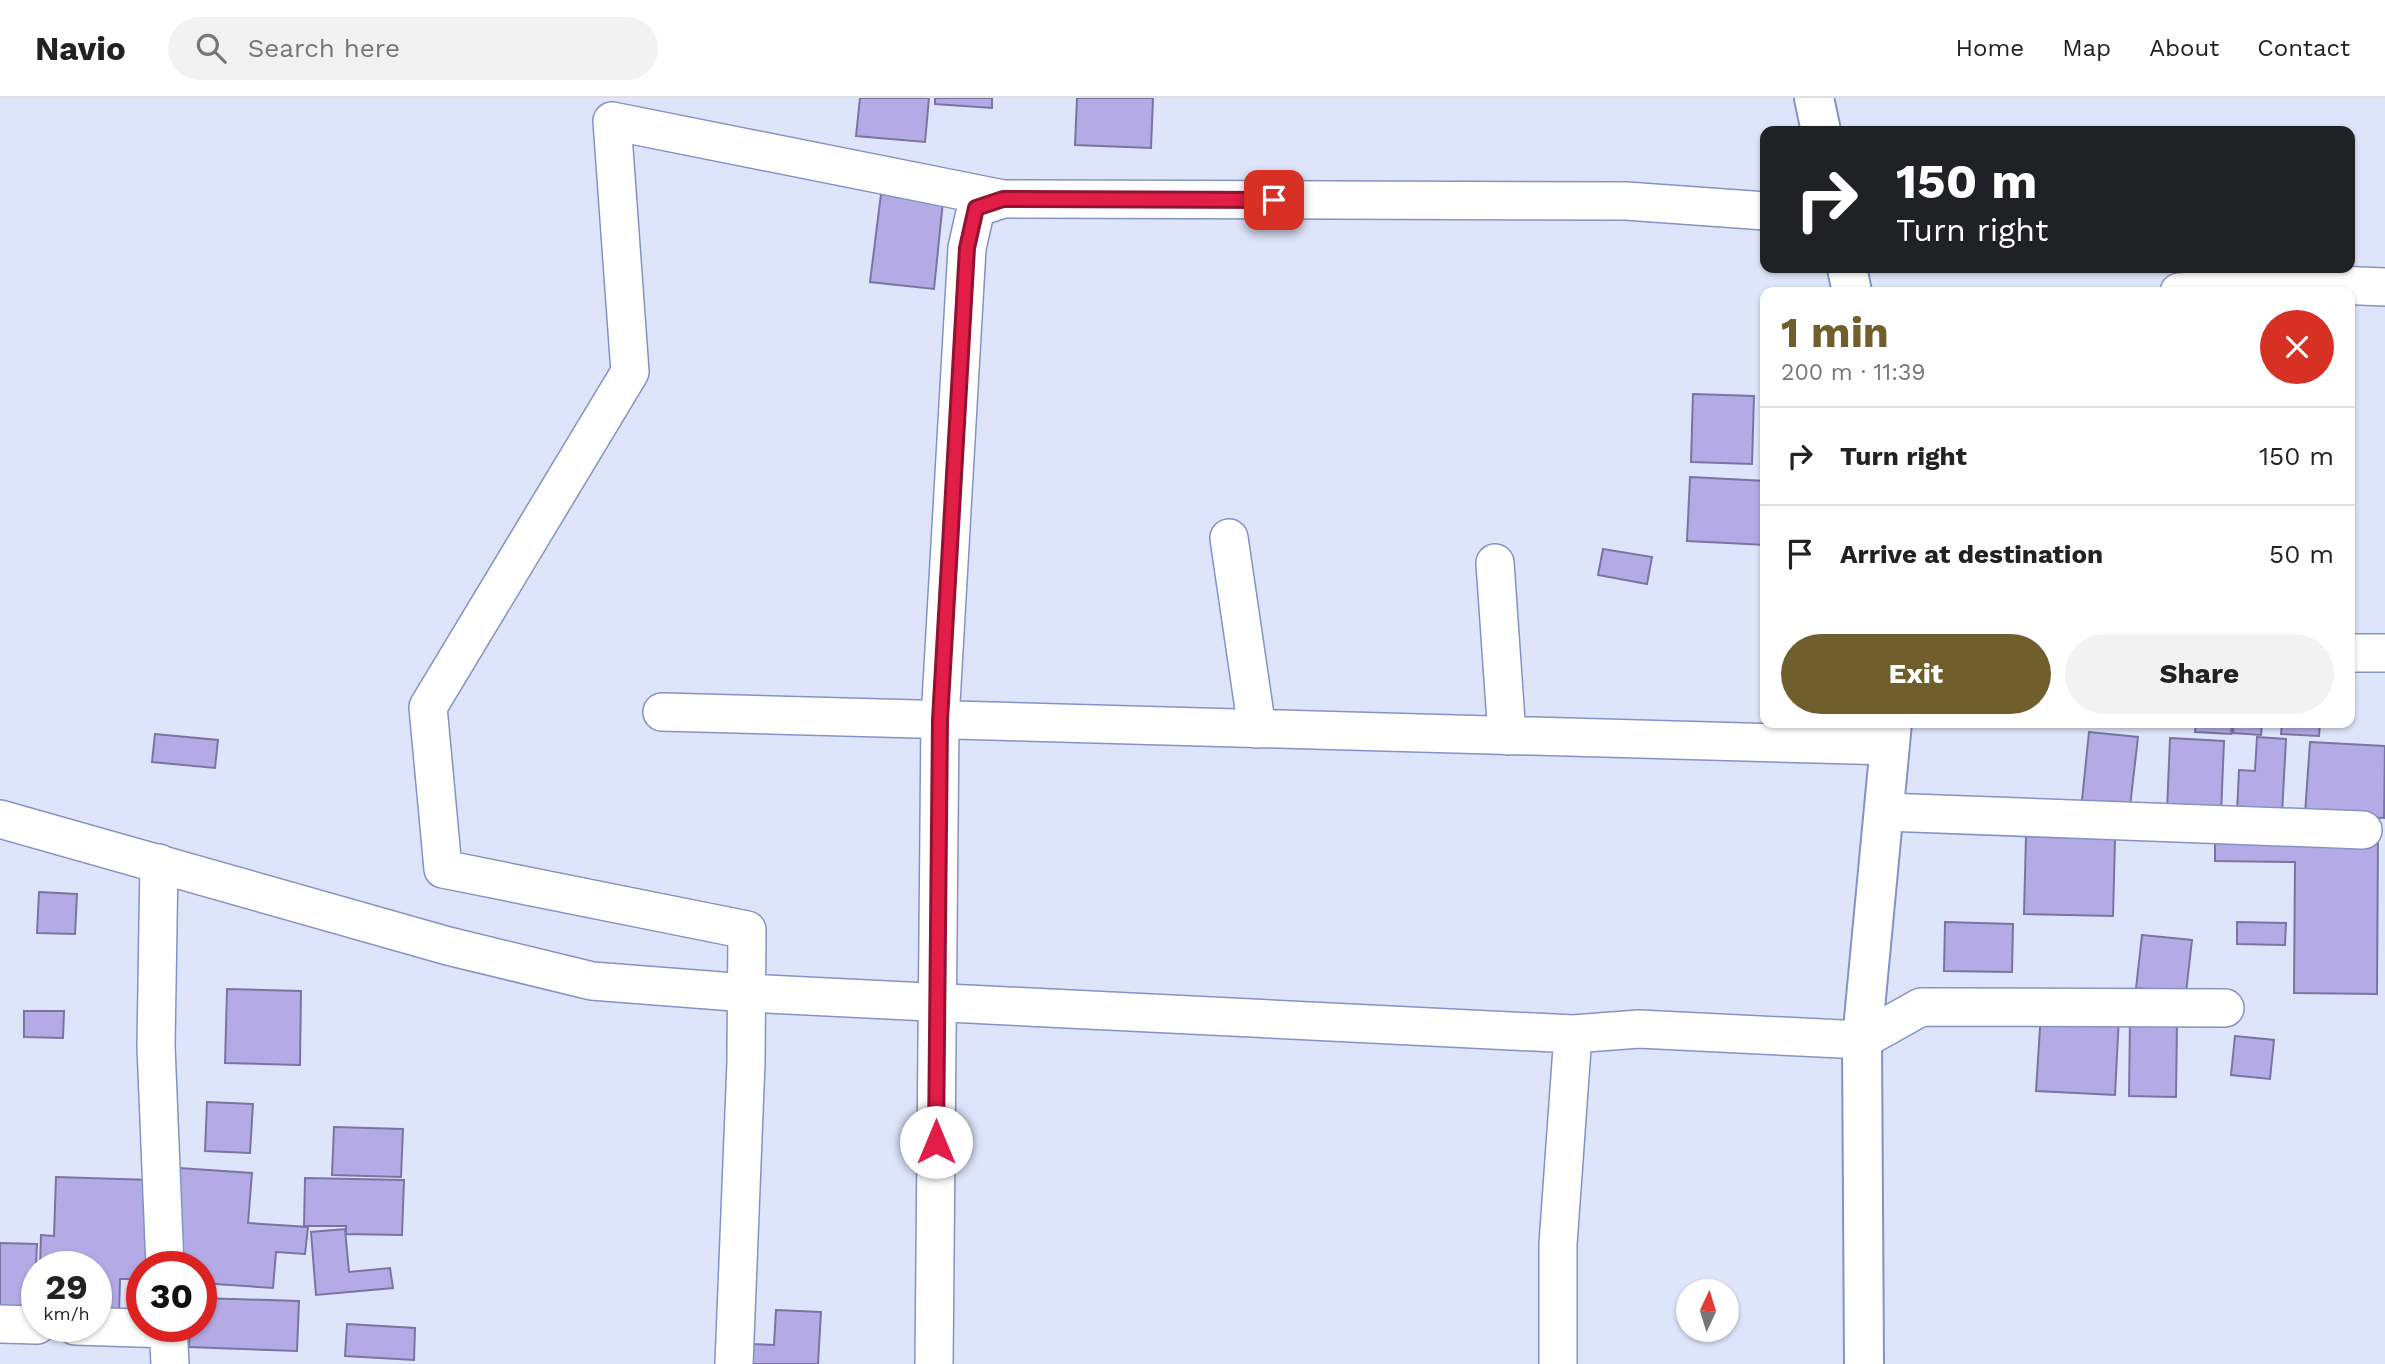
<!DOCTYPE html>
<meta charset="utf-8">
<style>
body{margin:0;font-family:"Work Sans",sans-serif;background:#f2f2f2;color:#222;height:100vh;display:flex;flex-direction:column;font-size:26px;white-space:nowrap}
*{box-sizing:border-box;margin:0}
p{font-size:23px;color:#767676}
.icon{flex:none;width:38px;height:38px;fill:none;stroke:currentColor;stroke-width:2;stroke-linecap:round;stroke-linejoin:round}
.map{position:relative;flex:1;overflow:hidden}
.drawer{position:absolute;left:1760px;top:189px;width:595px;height:441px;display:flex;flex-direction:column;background:#fff;border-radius:14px;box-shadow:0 2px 5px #0004}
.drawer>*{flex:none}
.top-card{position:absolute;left:1760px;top:28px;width:595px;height:147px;border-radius:14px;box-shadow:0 2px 5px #0004;background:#202124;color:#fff;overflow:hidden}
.needle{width:46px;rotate:4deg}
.fabs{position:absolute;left:1676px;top:1181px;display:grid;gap:14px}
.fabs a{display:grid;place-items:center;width:63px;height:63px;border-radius:50%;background:#fff;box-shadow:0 2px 5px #0004;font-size:35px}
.speed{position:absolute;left:21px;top:1153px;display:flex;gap:14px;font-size:35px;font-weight:700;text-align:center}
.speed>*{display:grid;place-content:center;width:91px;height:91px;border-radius:50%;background:#fff;box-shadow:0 2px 5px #0004;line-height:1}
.speed small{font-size:18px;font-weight:400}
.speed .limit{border:10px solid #d22;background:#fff;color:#111}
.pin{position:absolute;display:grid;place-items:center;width:60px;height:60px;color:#fff;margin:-30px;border-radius:14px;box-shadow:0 4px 10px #0006}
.me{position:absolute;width:77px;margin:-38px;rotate:0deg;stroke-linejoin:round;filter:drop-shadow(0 0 5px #0008)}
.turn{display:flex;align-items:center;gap:24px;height:147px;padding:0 21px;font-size:32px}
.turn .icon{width:91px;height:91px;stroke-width:2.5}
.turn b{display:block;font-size:49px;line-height:60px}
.round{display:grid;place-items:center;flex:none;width:74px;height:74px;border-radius:37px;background:#f2f2f2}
.summary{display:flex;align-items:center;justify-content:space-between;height:119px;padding:0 21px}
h1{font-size:42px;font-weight:700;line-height:52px;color:#705f2d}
.primary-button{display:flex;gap:14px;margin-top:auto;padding:14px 21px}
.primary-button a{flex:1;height:80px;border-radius:42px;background:#705f2d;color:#fff;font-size:28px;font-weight:700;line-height:80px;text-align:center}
.primary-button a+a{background:#f2f2f2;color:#222}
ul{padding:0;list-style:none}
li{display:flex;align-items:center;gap:21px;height:98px;padding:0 21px;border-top:2px solid #e0e0e0}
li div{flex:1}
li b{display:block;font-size:26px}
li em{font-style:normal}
header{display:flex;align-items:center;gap:42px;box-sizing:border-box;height:98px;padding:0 35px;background:#fff;border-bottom:2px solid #e0e0e0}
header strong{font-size:33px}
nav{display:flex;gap:38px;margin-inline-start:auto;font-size:24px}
.search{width:490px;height:63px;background:#f2f2f2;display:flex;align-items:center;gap:18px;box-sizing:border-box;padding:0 24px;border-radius:38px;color:#767676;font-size:26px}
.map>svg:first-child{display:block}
.building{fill:#b4abe6;stroke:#7b74a3;stroke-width:2}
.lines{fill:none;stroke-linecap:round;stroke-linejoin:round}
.minor-casing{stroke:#8493c3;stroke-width:40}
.tertiary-casing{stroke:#8493c3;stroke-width:42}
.minor{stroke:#fff;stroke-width:37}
.tertiary{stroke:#fff;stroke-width:38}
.route-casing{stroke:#92132f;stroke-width:18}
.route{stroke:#e11d48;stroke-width:12}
</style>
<header>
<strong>Navio</strong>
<div class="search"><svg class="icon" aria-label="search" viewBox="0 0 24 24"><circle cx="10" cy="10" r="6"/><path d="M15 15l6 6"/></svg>Search here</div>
<nav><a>Home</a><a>Map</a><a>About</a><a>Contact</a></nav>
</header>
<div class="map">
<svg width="2385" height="1266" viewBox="0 0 2385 1266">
<rect width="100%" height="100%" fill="#dee5fa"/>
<!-- building -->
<path class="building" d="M860,0H929L925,44L856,38Z
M935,0H992V10L935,6Z
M1077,0H1153L1151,50L1075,47Z
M881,96L943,103L934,191L870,184Z
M1693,296L1754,298L1752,366L1691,364Z
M1690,379L1766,383V447L1687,443Z
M1603,451L1652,459L1647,486L1598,477Z
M2196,625H2232L2231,636L2195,634Z
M2234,625H2262L2261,637L2233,635Z
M2282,625H2320L2319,638L2281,636Z
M2089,634L2138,639L2129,717L2081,712Z
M155,636L218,642L215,670L152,664Z
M2257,639L2286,641L2282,716L2237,715L2239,672L2255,673Z
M2170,640L2224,643L2221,716L2167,713Z
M2310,644L2385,648L2384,720L2305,716Z
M2215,735L2378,736L2377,896L2294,895L2295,764L2215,763Z
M2026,738L2115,741L2113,818L2024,816Z
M39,794L77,796L75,836L37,835Z
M1945,824L2013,826L2012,874L1944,873Z
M2237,824L2286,825L2285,847L2237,846Z
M2142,837L2192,842L2186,895L2136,890Z
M227,891L301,893L300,967L225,965Z
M24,913H64L63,940L24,939Z
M2041,914L2119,918L2115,997L2036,993Z
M2130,920L2177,922L2176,999L2129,998Z
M2235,938L2274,942L2270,981L2231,977Z
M207,1004L253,1006L250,1055L205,1053Z
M334,1029L403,1031L401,1079L332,1077Z
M179,1070L252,1075L248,1125L308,1129L305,1156L276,1154L273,1190L201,1185V1169H172Z
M56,1079L151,1082L148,1169H142V1181H120L119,1217L96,1216V1169H40L41,1137L54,1138Z
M305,1080L404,1082L402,1137L346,1136V1128H304Z
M345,1131L349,1174L390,1170L393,1190L316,1197L311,1134Z
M0,1145L37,1146L34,1211L0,1210Z
M201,1200L299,1203L297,1253L189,1249L190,1228H201Z
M776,1212L821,1214L818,1266H748L749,1246L774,1247Z
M347,1226L415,1230L414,1262L345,1258Z"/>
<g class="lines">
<!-- minor casing -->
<g class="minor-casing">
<path id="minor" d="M2179,194L2288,185L2385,189
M1229,440L1257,631
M1495,465L1507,638
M2350,555H2385
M662,614L1890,648
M1885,714L2363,732
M0,721L448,848L592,883L747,895L1573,936L1639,931L1862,942L1921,909L2225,910
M159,765L156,948L165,1169
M0,1226L37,1227
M75,1228L169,1231
M168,1228L170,1266
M734,1266L746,964L747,832L443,771L428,609L630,274L612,23L1003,101
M934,1266L940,622L967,150L976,110L1003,101L1626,103L1766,113
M1558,1266V1146L1573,936"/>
</g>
<!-- tertiary casing -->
<g class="tertiary-casing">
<path id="tertiary" d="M1814,0L1821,33
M1847,170L1852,194
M1864,1266L1862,942L1892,625"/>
</g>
<!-- minor -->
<use href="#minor" class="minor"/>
<!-- tertiary -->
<use href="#tertiary" class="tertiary"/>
</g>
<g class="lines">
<!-- route casing -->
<g class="route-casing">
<path id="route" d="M936,1044L940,622L967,150L976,110L1003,101L1274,102"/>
</g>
<!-- route -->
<use href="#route" class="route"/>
</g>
</svg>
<div class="fabs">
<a><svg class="needle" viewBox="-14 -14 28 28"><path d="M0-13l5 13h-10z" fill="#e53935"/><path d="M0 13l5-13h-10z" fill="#767676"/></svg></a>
</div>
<div class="speed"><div>29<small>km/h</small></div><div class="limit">30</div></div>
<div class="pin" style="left:1274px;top:102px;background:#d93025"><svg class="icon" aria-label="arrive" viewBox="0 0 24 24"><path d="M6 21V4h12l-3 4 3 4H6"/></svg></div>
<svg class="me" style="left:936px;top:1044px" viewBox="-20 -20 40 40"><circle r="19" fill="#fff"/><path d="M0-13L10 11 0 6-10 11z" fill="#e11d48"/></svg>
<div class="top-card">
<div class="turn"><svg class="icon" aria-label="right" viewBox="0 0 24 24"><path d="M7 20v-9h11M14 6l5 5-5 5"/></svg><div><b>150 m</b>Turn right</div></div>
</div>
<section class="drawer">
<div class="summary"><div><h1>1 min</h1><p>200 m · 11:39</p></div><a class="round" style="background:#d93025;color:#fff"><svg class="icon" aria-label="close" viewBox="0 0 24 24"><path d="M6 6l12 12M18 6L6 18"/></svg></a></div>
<ul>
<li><svg class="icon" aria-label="right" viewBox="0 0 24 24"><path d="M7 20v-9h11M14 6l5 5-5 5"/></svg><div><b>Turn right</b></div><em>150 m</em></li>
<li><svg class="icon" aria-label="arrive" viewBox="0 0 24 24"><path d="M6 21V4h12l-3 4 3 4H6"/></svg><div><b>Arrive at destination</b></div><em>50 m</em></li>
</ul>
<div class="primary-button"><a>Exit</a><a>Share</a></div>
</section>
</div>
